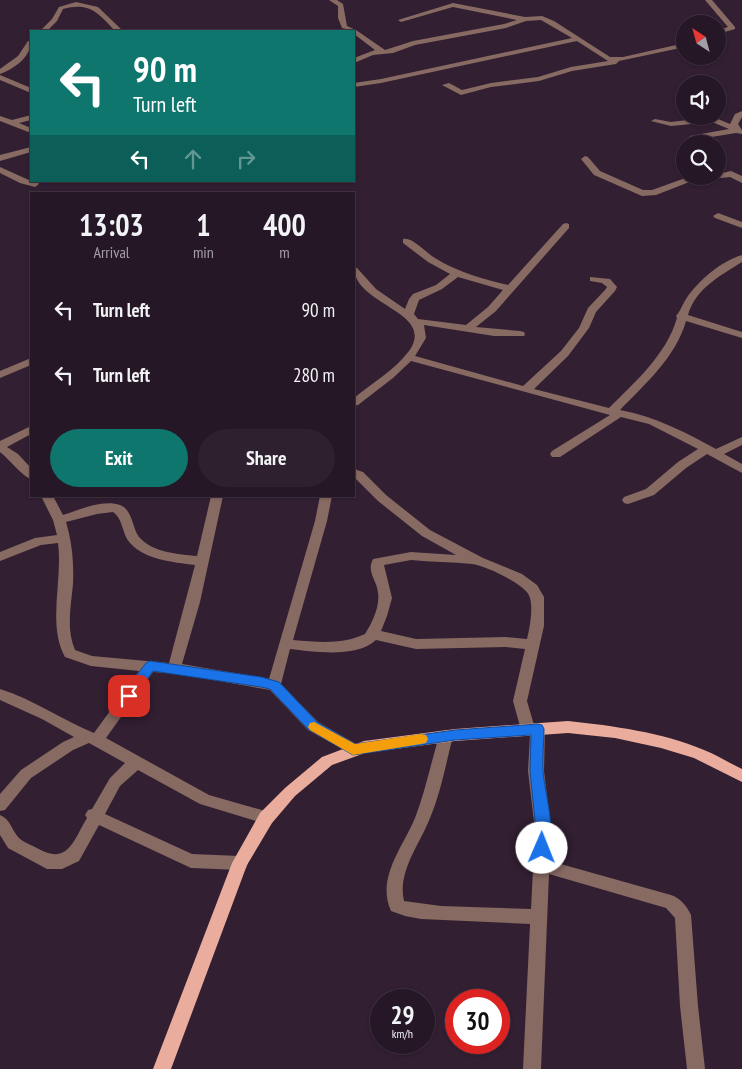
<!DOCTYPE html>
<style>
body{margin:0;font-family:"PT Sans Narrow",sans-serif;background:#2e202e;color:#f1f3f6;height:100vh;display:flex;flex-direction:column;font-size:19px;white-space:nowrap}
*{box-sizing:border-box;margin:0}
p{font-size:16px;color:#a49fa7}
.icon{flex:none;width:28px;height:28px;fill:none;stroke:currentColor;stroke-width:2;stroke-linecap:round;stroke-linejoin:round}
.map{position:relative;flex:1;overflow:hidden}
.sheet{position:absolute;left:30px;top:192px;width:325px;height:305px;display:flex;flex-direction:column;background:#261726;border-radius:0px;box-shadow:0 1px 4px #0004,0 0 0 1px #423643}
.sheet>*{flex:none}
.top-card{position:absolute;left:30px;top:30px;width:325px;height:152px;border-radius:0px;box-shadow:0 1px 4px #0004,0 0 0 1px #423643;background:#0f766e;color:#fff;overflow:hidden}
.needle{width:32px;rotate:324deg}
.tools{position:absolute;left:676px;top:15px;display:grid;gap:10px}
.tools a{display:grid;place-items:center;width:50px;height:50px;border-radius:50%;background:#261726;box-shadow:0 1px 4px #0004,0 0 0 1px #423643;font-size:25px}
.speed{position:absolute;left:370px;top:989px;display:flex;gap:10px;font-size:25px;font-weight:700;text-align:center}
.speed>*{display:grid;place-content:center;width:65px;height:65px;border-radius:50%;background:#261726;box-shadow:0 1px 4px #0004,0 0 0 1px #423643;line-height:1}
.speed small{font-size:12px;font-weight:400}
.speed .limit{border:8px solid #d22;background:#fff;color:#111}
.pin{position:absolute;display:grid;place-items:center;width:42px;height:42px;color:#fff;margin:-21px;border-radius:10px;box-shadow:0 2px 8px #0006}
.me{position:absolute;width:55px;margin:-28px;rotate:1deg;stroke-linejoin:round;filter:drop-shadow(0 0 4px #0008)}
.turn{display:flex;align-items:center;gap:18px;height:105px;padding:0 20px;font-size:22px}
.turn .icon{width:65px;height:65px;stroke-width:2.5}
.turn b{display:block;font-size:35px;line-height:42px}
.lanes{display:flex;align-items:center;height:48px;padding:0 20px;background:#0003;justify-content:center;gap:25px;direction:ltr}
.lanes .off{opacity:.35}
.eta{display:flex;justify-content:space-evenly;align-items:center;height:85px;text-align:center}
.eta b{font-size:30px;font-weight:800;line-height:35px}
.cta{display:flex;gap:10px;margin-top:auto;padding:10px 20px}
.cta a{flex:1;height:58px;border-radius:30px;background:#0f766e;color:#fff;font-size:20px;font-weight:800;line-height:58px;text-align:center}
.cta a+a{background:#2e202e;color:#f1f3f6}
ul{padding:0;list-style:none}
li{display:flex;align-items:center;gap:15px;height:65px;padding:0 20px}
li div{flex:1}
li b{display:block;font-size:19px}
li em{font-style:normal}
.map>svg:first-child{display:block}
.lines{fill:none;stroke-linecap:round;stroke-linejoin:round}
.minor{fill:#876a62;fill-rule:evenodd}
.major{fill:#e9ac9d;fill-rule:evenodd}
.route{fill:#1a73e8;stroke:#114b97}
.slow{fill:#f59e0b}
</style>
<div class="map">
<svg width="742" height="1069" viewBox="0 0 742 1069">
<rect width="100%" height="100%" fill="#321f32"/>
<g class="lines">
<!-- minor -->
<path class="minor" d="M329,0H337L343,4L347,26L356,30L385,50L413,41L504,24L517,20L453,7L401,22L398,20L453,3L525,17L542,16L554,21L610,57H623L685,43V47L619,61L616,64L572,71L539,81L491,87L461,95L442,85L449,83L462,90L491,83L538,77L571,67L608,61L577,41L381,83L354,87V83L381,79L572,38L541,20L526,21L506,28L415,45L393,53L373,55L354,63V58L375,50L354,34V31L342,28L338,18V6Z
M705,0H712L735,27V29L718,34V30L728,27Z
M76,2L98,7L123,31H115C98,13 90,2 63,9L57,21L47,31H40L52,19L59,7Z
M28,41H31C31,57 14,69 0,74V69L18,56Z
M0,75L31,88V93L0,80Z
M742,111V117L738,124L742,130V134L736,133L693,140L689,138L690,136L729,129L712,122L671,126L651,121L655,119L671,122L713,117L730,124L735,114Z
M31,115V120L19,123L31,128V133L0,121V116L12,120Z
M31,147V152L0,161V155Z
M585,156L588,157L600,171L643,190H652L691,176H718V174L731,171L742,176V183L730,177L692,181L656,195L642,196L594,175L581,159Z
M0,167L31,181L38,182L39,184L35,187L20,183L0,173Z
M718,213L742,222V228L715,218L713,216Z
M566,223L569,224V228L496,311L476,327L520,331L524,332L525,334L524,336H494L424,325L426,338L415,356L523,386L561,351L579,328L588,308L605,290L607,287L602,283L590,281V277L610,279L617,287L615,291L596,312L589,328L568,356L534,389L609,408C636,381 666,355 677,318L676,316C680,312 682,305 686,299C698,281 721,261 742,255V262C720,276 696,288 688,315L742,332V338L686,321C676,357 645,384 620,410C654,416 685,432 716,449L742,437V445L724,454L742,464V473L707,454L686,468L654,495L628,504L624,503L622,500L624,497L646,489L678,462L698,449L649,424L621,417L560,457H552L550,454L552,451L610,415L411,361L393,378L358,405L354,406V398C372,383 395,370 409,351C437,311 354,306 354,267L357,268L376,289L405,309L409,299L413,294L436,285L450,274L428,262L403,243V239C413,237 426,253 435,258C457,272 483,279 508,285L563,224ZM458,277L503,290L488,307L466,325L418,319L414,314L419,300L442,289Z
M31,358V365L0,378V371Z
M31,426V434L7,447L18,454L31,468V479C22,476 9,459 0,452V441Z
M354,469L363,472L386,495L430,530L483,558L522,574L537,585L544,597V626L527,701L534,725H543L545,729L544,771L551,830L550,861L671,895C680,898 687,906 691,915L698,1006L705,1069H687L680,1006L675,918L666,908L549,874L541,1069H523L530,924L421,919L405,916L391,911C376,878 403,847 415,818C425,792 431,763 439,736L441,732L446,730L451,732L453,736C446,763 441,792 430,818C420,844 397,872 404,901L441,906L531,909L535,830L528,771L530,735L523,734L521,730L513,701L525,649L506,647L416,649L376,640C357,658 315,652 290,649L281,684L318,722L358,745L360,749L358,753L353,755L308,730L270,690L179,674L153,672L106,738L209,795L272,813L274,818L272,823L266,824L200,804L138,770L120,786L105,814L192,854L240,856L246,858L248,863L246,868L240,870L191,868L99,825L79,861L62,869H47L8,848L0,835V815C11,819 12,832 20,839C25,843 32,845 37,848C68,866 73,841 87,818L85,815L88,810L92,809L110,778L125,763L89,743L73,750L31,778L5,810L0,811V794L21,770L63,742L74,737L42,719L0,700V689C33,699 62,720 94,733L139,671L91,666L65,657C47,625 63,580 58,543L41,545L0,561V552L35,538L57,535L53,520L41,496H53L63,515C79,510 103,499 120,505C133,510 132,528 139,537C153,553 178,554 197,556L211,496H223L200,602L182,664L269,679L315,521L320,496H332L327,521L293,640C318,642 342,645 365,634C372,623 380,607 378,593C377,580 366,572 373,559L411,552L456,555L422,536L378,501L354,477ZM113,512C122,518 122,530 127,539C141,560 173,562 195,565L169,663L92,656L75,650C66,629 71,606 73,584C74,562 72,542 66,522L97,514ZM411,560C431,562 452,562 472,564C484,565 528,585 530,598C533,610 530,627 527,639L506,637L416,639L381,631L387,616L392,598L384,565Z"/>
<!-- major -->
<path class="major" d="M568,721C614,726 661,732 704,750C717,755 729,763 742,769V782L694,758L661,748L615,738L568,733L455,741L365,753L332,765L295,796L272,823L247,865L171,1069H153L232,863L260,813L285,788L322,757L364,741L455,729Z"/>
</g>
<!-- route -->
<path class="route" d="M150,661L261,677L279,682L317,722L355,744L455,730L538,724L542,725L544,729C544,743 542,758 543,772C545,794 557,833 547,852L542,854L537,852L535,848L536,830L530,771L531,735L455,740L353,755L308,729L270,689L261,687L153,671L133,699H124L122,696L124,692L146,663Z"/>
<!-- slow -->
<path class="slow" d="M314,722L355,744L421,734L426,735L428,739L426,743L421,744L353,755L310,730L308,727L310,723Z"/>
</svg>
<div class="tools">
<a><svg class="needle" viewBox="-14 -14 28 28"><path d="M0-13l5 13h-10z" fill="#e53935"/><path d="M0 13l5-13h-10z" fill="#a49fa7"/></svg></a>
<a><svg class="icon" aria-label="sound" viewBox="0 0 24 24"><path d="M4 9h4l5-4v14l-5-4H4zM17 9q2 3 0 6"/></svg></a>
<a><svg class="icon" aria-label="search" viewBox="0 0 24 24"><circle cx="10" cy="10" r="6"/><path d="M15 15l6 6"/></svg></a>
</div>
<div class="speed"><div>29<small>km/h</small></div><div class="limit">30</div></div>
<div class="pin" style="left:129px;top:696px;background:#d93025"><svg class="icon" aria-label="arrive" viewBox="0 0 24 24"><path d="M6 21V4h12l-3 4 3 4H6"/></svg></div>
<svg class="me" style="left:542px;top:848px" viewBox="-20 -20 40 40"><circle r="19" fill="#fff"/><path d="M0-13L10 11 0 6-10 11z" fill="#1a73e8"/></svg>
<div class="top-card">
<div class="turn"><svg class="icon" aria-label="left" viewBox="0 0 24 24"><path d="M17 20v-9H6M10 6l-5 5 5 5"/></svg><div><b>90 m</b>Turn left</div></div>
<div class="lanes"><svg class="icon" aria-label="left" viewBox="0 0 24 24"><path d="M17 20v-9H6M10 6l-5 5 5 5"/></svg><svg class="icon off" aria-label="ahead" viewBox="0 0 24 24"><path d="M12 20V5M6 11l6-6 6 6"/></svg><svg class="icon off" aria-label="right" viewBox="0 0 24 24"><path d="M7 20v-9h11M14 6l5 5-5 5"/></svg></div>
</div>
<section class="sheet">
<div class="eta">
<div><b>13:03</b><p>Arrival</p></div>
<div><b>1</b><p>min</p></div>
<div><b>400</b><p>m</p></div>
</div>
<ul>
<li><svg class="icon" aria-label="left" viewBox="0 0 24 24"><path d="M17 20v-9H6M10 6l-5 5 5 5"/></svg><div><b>Turn left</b></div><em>90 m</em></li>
<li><svg class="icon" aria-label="left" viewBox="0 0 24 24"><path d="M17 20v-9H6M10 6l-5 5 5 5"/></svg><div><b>Turn left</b></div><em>280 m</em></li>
</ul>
<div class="cta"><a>Exit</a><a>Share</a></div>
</section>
</div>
